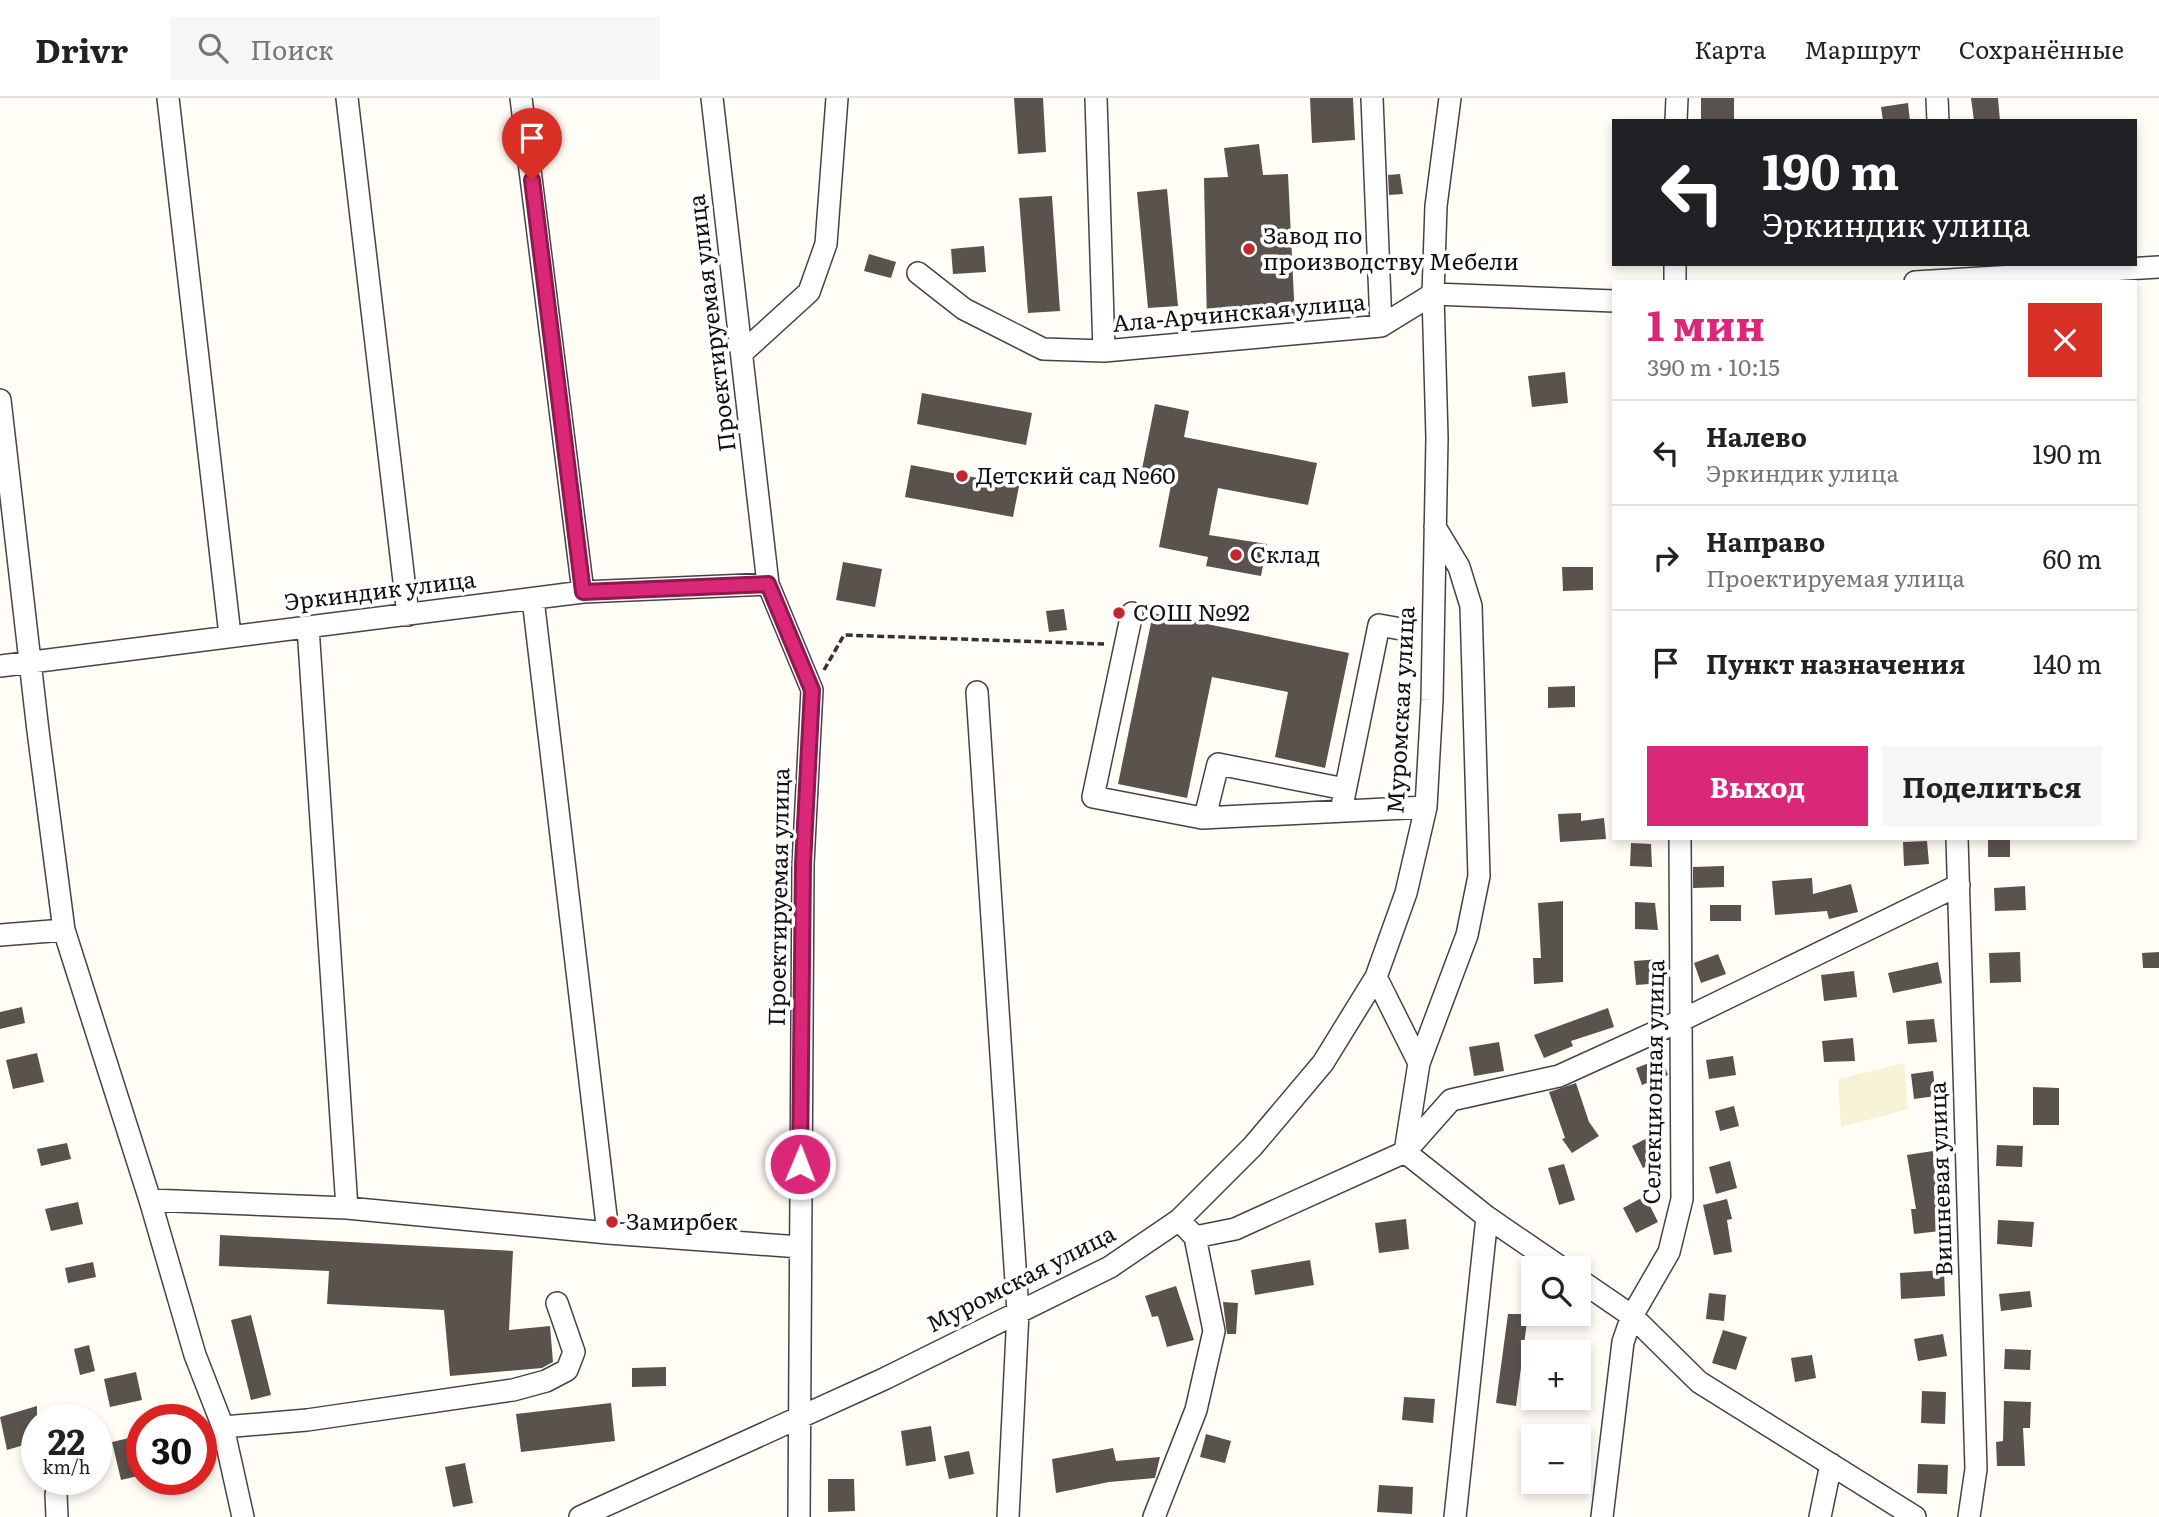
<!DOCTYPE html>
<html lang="ru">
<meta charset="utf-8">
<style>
body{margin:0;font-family:Literata,serif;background:#f6f6f6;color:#222;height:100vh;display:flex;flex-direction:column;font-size:26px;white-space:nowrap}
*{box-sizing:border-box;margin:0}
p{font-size:23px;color:#767676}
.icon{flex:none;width:38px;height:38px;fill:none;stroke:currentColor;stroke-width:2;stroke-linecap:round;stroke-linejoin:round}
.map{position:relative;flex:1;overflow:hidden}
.sheet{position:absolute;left:1612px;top:182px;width:525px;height:560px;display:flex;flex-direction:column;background:#fff;border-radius:0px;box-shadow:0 4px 10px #0003}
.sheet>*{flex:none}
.banner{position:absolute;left:1612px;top:21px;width:525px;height:147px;border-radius:0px;box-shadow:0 4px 10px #0003;background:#202124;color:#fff;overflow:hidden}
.tools{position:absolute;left:1521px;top:1158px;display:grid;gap:14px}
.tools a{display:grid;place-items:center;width:70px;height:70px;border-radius:0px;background:#fff;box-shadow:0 4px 10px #0003;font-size:35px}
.speed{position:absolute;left:21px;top:1306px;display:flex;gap:14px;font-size:35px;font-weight:700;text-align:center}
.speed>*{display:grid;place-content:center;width:91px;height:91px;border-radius:50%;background:#fff;box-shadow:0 4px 10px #0003;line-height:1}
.speed small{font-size:18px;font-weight:400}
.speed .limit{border:10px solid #d22;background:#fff;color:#111}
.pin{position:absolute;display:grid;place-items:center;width:60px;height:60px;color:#fff;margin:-72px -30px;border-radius:50% 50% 50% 0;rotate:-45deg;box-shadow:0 0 7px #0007}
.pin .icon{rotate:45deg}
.me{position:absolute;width:77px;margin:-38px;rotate:1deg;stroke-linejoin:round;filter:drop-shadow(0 0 5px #0008)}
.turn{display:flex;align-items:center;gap:24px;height:147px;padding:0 35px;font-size:32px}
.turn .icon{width:91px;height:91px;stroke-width:2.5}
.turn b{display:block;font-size:49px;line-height:60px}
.round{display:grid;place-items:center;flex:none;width:74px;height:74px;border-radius:0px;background:#f6f6f6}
.head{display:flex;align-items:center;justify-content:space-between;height:119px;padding:0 35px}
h1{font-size:42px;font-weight:700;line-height:52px;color:#db2777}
.primary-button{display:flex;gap:14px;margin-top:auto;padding:14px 35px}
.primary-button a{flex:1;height:80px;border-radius:0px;background:#db2777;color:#fff;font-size:28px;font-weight:700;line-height:80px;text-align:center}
.primary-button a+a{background:#f6f6f6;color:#222}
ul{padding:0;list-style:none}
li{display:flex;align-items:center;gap:21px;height:105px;padding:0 35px;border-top:2px solid #e0e0e0}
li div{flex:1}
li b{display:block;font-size:26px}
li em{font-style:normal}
header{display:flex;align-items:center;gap:42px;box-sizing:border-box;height:98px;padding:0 35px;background:#fff;border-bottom:2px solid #e0e0e0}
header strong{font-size:33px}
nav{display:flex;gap:38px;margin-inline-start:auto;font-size:24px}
.search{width:490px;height:63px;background:#f6f6f6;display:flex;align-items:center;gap:18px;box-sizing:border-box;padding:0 24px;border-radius:0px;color:#767676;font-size:26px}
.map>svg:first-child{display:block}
.farmland{fill:#f6f3d4}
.building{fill:#5a524d}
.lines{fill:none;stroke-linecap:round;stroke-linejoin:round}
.minor-casing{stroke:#444;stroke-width:24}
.path{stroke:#333;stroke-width:3.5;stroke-dasharray:7 3.5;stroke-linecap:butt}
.minor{stroke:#fff;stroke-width:21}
.route-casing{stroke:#8e194d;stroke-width:18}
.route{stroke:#db2777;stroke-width:12}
.poi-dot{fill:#c4262e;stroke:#fff;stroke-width:2.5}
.labels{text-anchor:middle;stroke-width:7;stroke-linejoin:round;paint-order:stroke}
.poi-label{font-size:23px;fill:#111;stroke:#fff;text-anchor:start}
.street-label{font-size:23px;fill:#111;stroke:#fff}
</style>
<header>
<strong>Drivr</strong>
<div class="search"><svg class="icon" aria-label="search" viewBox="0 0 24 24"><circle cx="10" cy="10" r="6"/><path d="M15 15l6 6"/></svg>Поиск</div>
<nav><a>Карта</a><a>Маршрут</a><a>Сохранённые</a></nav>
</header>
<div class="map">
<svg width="2159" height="1419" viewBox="0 0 2159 1419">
<rect width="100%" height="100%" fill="#fffdf5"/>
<!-- farmland -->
<path class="farmland" d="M1904,965L1908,1011L1841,1029L1838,981Z"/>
<!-- building -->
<path class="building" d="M1014,0H1043L1046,54L1018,56Z
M1310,0H1353L1355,42L1312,45Z
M1701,0H1734V23H1701Z
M1971,0H1998L2000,23H1974Z
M1908,5L1910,23H1883L1881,9Z
M1259,46L1263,77L1288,76L1295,221L1207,228L1204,80L1228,79L1224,50Z
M1400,76L1403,96L1389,97L1388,77Z
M1167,91L1178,208L1148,210L1137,94Z
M1052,98L1060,213L1028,215L1019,100Z
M984,148L986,174L953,176L951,151Z
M869,156L896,164L891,180L864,173Z
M1565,274L1568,305L1532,309L1528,278Z
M922,295L1032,315L1026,347L917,326Z
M1155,306L1189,313L1184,339L1317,365L1308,407L1218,390L1209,437L1267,446L1261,478L1206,468L1208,459L1159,449L1171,387L1140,381Z
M911,367L1019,388L1013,419L905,399Z
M843,464L882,471L875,509L836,502Z
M1562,469H1593V492L1563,493Z
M1064,511L1067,532L1049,534L1046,513Z
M1153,515L1349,555L1325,670L1275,659L1288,594L1212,579L1187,700L1118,686Z
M1575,588V609L1548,610V589Z
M1581,715V723L1604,720L1606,741L1560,744L1558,716Z
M1988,740H2010V759H1988Z
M1927,743L1929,766L1904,768L1903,744Z
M1631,745L1651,746L1652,769L1630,768Z
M1724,768V789L1693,790V769Z
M1812,780L1813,796L1851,786L1858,814L1829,821L1827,813L1775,817L1772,783Z
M2025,788L2026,812L1995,813L1994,790Z
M1563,803V884L1534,886L1533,860H1541L1538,805Z
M1635,804L1655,805L1658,832L1635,831Z
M1710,807H1741V823H1710Z
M2020,854L2021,884L1990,885L1989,855Z
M2159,854V870H2143L2142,855Z
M1718,856L1726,876L1701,885L1694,865Z
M1660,861L1662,885L1636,887L1634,863Z
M1938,864L1942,885L1893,895L1888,875Z
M1854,873L1857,899L1824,903L1821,877Z
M22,909L25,925L0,931V914Z
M1608,910L1614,929L1571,943L1573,948L1544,960L1534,937Z
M1934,921L1937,944L1908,946L1906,923Z
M1853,940L1855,963L1824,964L1822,943Z
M1499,944L1504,973L1474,978L1469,949Z
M37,955L44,984L13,991L6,962Z
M1733,958L1736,977L1709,981L1706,962Z
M1662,960L1668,977L1642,987L1636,970Z
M1933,973L1936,998L1914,1001L1911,976Z
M1576,985L1589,1024L1599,1038L1572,1055L1562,1041L1565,1040L1549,994Z
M2033,989L2059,990V1027H2033Z
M1734,1008L1739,1028L1720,1033L1715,1013Z
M1651,1038L1663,1060L1643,1070L1632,1048Z
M67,1045L71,1061L41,1068L37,1051Z
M1997,1047L2023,1048L2022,1069L1996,1068Z
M1933,1053L1940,1133L1914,1136L1911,1111H1916L1907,1057Z
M1730,1063L1737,1090L1716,1096L1709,1069Z
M1564,1066L1575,1102L1559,1107L1548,1070Z
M1645,1098L1658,1124L1636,1135L1623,1110Z
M1727,1101L1732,1121L1727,1122L1732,1154L1714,1157L1703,1107Z
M78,1104L83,1126L51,1133L45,1111Z
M1406,1121L1409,1151L1379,1155L1375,1125Z
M1998,1122L2034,1124L2032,1149L1997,1146Z
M220,1137L513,1153L509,1232L550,1228L553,1264L542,1270L450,1278L444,1212L327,1206L329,1173L219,1168Z
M1310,1162L1314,1187L1255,1197L1251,1172Z
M93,1164L96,1179L68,1185L65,1170Z
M1944,1172L1945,1198L1901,1201L1900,1175Z
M1176,1188L1194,1242L1167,1249L1158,1218L1152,1219L1145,1198Z
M2030,1193L2032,1209L2001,1213L1999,1196Z
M1709,1195L1726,1197L1724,1223L1706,1221Z
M1223,1204L1238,1205L1236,1236H1227Z
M1508,1216H1528L1516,1308L1496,1305Z
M251,1217L271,1297L251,1302L231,1222Z
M1723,1232L1747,1239L1736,1272L1712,1265Z
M1943,1236L1947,1258L1918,1263L1914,1241Z
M89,1247L95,1273L80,1277L74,1251Z
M2005,1251L2031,1252L2030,1272L2004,1271Z
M1812,1257L1816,1280L1795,1284L1791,1260Z
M666,1269V1288L632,1289V1270Z
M136,1274L142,1302L110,1309L104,1281Z
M1922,1293L1946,1294L1945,1326L1921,1325Z
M1404,1299L1435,1301L1433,1325L1402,1322Z
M2004,1303L2031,1304L2030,1330H2023L2025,1368H1997L1996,1344L2003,1343Z
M611,1305L615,1343L521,1354L516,1316Z
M37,1308V1343L7,1352L0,1319Z
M931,1328L936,1363L906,1368L901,1333Z
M1206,1336L1231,1343L1225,1365L1200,1359Z
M142,1337V1377L121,1382L112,1344Z
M1113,1350L1116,1363L1160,1359L1155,1380L1109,1384L1056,1395L1052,1361Z
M969,1353L974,1376L949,1381L944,1358Z
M465,1365L473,1405L453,1409L445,1369Z
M1918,1366L1948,1367L1947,1396L1917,1395Z
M828,1381H854L855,1413L828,1414Z
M1379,1387L1413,1389L1412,1416L1377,1414Z"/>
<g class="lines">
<!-- minor casing -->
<g class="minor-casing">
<path id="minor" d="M168,0L230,537
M347,0L408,517
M521,0L583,494
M712,0L768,486L812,592L803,766L799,1419
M1096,0L1104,253L1381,228
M1372,0L1381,228L1433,196
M1937,0L1938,23
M1676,23L1677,0
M918,175L964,211L1043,251L1104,253
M1675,184V166
M1915,184L2159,169
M1433,196L1614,203
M742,255L809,194L826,146L837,0
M0,302L38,633L64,832L150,1102L195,1257L223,1329L243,1419
M1435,429L1459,469L1471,508L1479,778L1467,837L1419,965L1405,1054L1487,1119L1563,1171
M533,501L608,1135
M1132,515L1093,699L1202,720L1426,709
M308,529L347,1110
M0,568L583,494L768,486
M977,594L1018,1214L1008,1419
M1341,713L1379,527L1401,531
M1205,719L1218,666L1345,691
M1957,740L1976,1371L1969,1419
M0,837L64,832
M1376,879L1419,965
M150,1102L347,1110L608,1135L800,1149
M1179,1122L1195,1139L1235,1131L1405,1054L1451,1002L1559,978L1682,922L1959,787
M1578,1181L1632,1218L1699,1284L1915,1419
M223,1329L307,1322L513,1292L546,1283L567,1272L574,1254L557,1205
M56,1396L57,1419
M580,1419L884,1281L1110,1169L1179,1122L1253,1048L1323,965L1376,879L1406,795L1426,709L1432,602L1437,340L1433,196L1436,108L1450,0
M1154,1419L1196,1312L1214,1233L1195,1139
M1455,1419L1487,1119
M1602,1419L1623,1244L1632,1218L1669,1154L1682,1101L1680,740
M1820,1419L1831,1366"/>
</g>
<!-- path -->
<path class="path" d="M824,572L844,537L1104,546"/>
<!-- minor -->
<use href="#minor" class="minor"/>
</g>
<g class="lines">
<!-- route casing -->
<g class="route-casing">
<path id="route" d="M532,82L583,494L768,486L812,592L803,766L800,1066"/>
</g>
<!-- route -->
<use href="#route" class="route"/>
</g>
<!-- markers -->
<g class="poi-dot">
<circle cx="1249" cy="151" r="7"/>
<circle cx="962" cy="378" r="7"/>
<circle cx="1236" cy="457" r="7"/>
<circle cx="1119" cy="515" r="7"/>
<circle cx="612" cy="1124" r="7"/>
</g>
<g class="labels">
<!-- poi labels -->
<g class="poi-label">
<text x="1263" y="146">Завод по<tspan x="1263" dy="26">производству Мебели</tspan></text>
<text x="976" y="386">Детский сад №60</text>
<text x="1250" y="465">Склад</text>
<text x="1133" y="523">СОШ №92</text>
<text x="626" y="1132">Замирбек</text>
</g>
<!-- street labels -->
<g class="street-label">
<text transform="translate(1239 215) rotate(-5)" y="8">Ала-Арчинская улица</text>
<text transform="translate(712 225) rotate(-97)" y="8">Проектируемая улица</text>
<text transform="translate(380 493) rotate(-7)" y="8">Эркиндик улица</text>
<text transform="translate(1401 612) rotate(-87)" y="8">Муромская улица</text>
<text transform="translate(779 799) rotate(-89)" y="8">Проектируемая улица</text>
<text transform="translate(1654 984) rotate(-89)" y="8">Селекционная улица</text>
<text transform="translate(1941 1081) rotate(-92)" y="8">Вишневая улица</text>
<text transform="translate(1021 1181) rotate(-27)" y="8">Муромская улица</text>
</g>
</g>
</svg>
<div class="tools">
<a><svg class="icon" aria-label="search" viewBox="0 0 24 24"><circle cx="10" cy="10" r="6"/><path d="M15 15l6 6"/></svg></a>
<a>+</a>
<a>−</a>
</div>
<div class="speed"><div>22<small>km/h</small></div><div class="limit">30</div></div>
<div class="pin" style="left:532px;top:82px;background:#d93025"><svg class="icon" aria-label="arrive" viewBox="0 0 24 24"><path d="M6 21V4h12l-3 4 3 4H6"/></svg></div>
<svg class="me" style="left:800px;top:1066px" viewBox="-20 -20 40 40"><circle r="17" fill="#db2777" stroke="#fff" stroke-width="3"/><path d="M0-11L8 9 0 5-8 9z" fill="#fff"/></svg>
<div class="banner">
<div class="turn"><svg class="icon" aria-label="left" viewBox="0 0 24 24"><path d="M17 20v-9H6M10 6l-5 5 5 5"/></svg><div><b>190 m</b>Эркиндик улица</div></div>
</div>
<section class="sheet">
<div class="head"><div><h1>1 мин</h1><p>390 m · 10:15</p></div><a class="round" style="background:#d93025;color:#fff"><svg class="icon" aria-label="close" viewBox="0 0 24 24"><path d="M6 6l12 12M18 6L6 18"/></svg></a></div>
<ul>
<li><svg class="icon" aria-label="left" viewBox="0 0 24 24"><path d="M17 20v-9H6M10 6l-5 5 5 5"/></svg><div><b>Налево</b><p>Эркиндик улица</p></div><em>190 m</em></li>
<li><svg class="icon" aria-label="right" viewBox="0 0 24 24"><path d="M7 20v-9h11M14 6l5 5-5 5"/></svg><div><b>Направо</b><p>Проектируемая улица</p></div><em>60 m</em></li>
<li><svg class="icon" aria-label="arrive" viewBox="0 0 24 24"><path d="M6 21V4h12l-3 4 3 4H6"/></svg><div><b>Пункт назначения</b></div><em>140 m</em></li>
</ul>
<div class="primary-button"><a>Выход</a><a>Поделиться</a></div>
</section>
</div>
